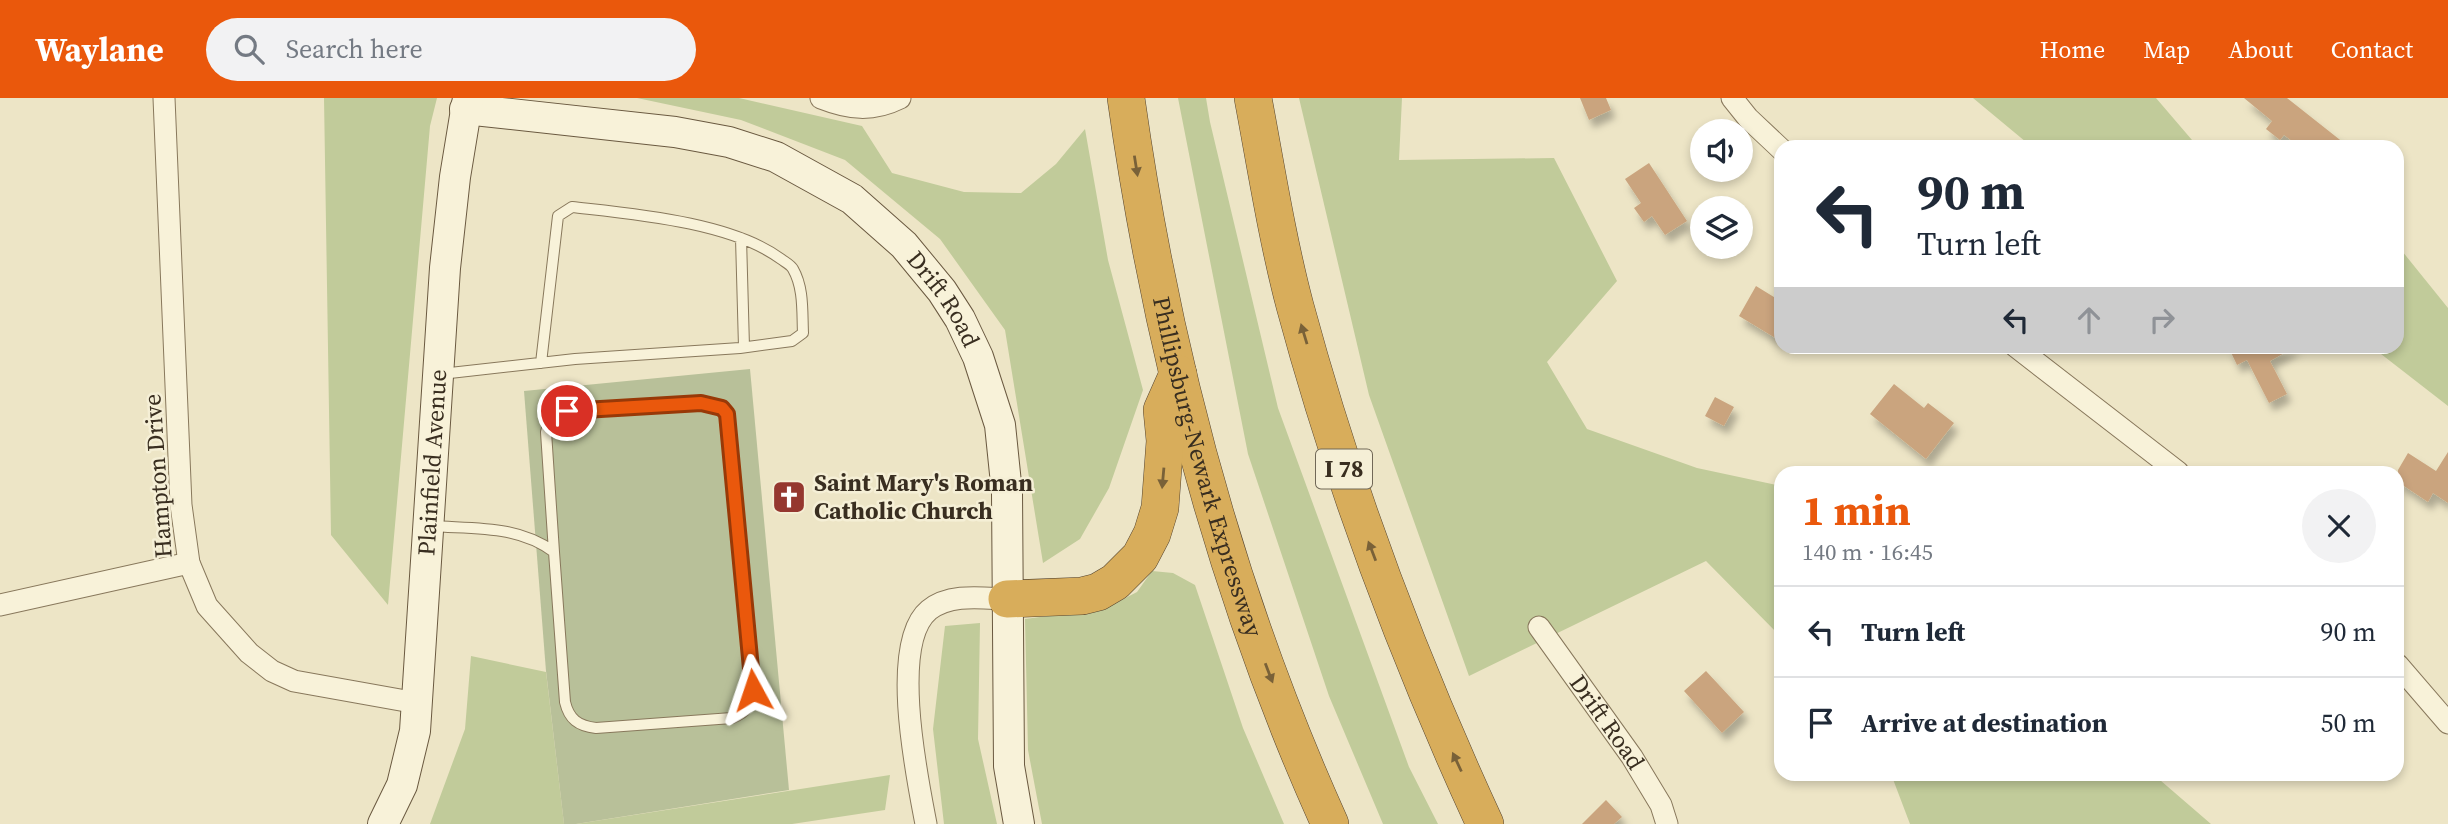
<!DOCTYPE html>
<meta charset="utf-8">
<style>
body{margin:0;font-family:"Source Serif 4",serif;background:#f2f2f3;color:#1f2937;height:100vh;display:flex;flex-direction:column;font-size:26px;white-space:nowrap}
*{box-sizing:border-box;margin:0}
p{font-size:23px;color:#747a83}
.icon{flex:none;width:38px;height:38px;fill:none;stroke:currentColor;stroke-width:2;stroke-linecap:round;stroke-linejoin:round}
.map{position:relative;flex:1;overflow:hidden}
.drawer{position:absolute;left:1774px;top:368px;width:630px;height:315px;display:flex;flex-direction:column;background:#fff;border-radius:21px;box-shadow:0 4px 10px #0003}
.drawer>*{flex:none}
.guide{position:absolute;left:1774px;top:42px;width:630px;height:214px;border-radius:21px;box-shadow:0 4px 10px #0003;background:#fff;color:#1f2937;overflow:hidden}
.fabs{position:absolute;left:1690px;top:21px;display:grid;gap:14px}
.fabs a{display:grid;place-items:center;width:63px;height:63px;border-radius:50%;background:#fff;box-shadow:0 4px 10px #0003;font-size:35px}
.pin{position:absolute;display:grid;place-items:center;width:60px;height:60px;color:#fff;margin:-30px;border:4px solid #fff;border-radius:50%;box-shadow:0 2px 7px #0007}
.me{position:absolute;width:77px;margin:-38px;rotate:355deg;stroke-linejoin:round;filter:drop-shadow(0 0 5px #0008)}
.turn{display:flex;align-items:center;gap:24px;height:147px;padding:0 28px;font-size:32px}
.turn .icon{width:91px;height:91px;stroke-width:2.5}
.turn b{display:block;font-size:49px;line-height:60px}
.lanes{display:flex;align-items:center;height:66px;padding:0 28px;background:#0003;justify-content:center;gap:35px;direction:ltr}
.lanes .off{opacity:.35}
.round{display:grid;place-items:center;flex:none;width:74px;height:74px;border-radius:37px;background:#f2f2f3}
.headline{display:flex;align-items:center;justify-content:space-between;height:119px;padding:0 28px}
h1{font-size:42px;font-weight:700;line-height:52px;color:#ea580c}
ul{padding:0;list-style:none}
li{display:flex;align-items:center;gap:21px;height:91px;padding:0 28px;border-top:2px solid #e0e1e3}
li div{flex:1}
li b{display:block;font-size:26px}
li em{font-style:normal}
header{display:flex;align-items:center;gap:42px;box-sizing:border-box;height:98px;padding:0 35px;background:#ea580c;color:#fff}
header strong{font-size:33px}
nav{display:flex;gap:38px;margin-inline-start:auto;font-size:24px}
.search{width:490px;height:63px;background:#f2f2f3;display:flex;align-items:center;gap:18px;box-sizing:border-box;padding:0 24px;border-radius:38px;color:#747a83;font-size:26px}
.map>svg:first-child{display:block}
.green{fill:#c1cb9a}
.cemetery{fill:#b8c099}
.building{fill:#caa47e;filter:url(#shadow)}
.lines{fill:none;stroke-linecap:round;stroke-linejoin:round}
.lane-casing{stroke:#88785c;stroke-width:12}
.street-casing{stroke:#88785c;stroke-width:23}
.secondary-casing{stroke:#6a5940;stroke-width:32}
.highway-casing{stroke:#564530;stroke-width:38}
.lane{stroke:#f8f2d9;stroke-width:10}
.street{stroke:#f8f2d9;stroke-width:21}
.secondary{stroke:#f8f2d9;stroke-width:30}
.highway{stroke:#d8ad5b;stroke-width:37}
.oneway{fill:#796138}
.route-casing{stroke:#983908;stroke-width:18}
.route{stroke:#ea580c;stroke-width:12}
.labels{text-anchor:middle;stroke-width:5;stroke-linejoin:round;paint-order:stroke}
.shield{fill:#f5efd6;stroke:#716857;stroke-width:2}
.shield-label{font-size:23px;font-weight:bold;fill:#392e20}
.street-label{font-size:24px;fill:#392e20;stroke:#f5efd6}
.poi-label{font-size:24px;font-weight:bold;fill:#392e20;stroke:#f5efd6;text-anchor:start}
</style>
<header>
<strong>Waylane</strong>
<div class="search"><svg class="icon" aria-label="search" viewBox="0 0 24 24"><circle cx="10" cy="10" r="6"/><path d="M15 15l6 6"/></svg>Search here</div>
<nav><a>Home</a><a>Map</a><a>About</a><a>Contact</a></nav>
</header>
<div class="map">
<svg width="2448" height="726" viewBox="0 0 2448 726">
<defs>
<filter id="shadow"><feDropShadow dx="4.5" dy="8" stdDeviation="3.5" flood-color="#0004"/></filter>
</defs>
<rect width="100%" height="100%" fill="#ede5c6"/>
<!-- green -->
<path class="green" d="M324,0H437L430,28L388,507L331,437Z
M637,0H739L862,28L892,75L964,94L1021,95L1056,66L1085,31L1108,162L1143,292L1109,390L1080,441L1043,465L1005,232L940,141L845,62L741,22Z
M1178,0H1206L1210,24L1278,310L1409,669L1438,726H1383L1329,598L1248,356Z
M1299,0H1402L1399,62L1554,60L1617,183L1547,264L1587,331L1697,370L1781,388V539L1706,463L1469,578L1369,297Z
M1973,0H2156L2198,49H2032Z
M2398,148L2448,210V308L2372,249L2398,248Z
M1152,473L1173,475L1195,487L1243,630L1284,726H1042L1028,652L1025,521L1106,510L1137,494Z
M980,525L978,641L997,726H944L933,631L945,528Z
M471,558L546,574L564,726H430L465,631Z
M1891,676H2153L2211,726H1910Z
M890,677L885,712L792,726H576Z"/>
<!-- cemetery -->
<path class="cemetery" d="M750,271L789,692L576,726H564L546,573L524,293Z"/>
<!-- building -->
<path class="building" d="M1580,0H1606L1611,12L1589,22Z
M2244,0H2287L2349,49H2300L2284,37L2280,42L2266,31L2272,23Z
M1649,65L1687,123L1665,137L1652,118L1644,124L1634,110L1641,105L1625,81Z
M1756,188L1782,204V244L1739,218Z
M2228,248H2297L2270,263L2287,296L2269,305L2247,262L2237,267Z
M1894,286L1924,310L1928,305L1954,325L1926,361L1870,316Z
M1715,299L1734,309L1724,328L1705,318Z
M2448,354V405L2433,395L2428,404L2398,384V372L2408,355L2436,373Z
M1706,573L1744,614L1722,635L1684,593Z
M1606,702L1622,719L1614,726H1582Z"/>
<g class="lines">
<!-- lane casing -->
<g class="lane-casing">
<path id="lane" d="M741,140L744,249
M441,276L575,261L740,250L792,243L803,235C802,214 804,190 793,171C791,167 785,164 781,161C731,124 633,116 572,109L558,118L541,265
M432,428C474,431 518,427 554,454L565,604C569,621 578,628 596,630L732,620C746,615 752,607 753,592L729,327L727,316L722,310L701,305L567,313C554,316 549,320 546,334L554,454"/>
</g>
<!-- street casing -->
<g class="street-casing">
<g id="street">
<path d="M164,0L181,407L189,465L207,508L249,555L272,573L294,583L417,605"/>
<path d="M821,0C849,11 872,14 900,0"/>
<path d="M1732,0L1748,20L1782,52"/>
<path d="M2015,248L2178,374"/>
<path d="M0,507L189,465"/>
<path id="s1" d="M1539,529L1632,659L1661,707L1667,726"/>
<path d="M2398,567L2448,625"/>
<path d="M926,726C917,679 889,545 929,512C950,495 982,500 1007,501"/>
</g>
</g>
<!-- secondary casing -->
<g class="secondary-casing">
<g id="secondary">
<path id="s2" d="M465,11L675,34L729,44L776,59L852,101L904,147L942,193L960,221L978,259L1000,327L1007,395L1009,668L1019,726"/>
<path id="s3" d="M383,726L402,687L415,633L445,170L455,79L468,0"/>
</g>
</g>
<!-- highway casing -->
<g class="highway-casing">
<g id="highway">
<path id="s4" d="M1126,0C1161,249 1226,496 1330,726"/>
<path d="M1253,0C1266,69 1277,140 1295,208C1343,386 1408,559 1485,726"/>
<path d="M1007,501L1082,498L1098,494L1115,484L1140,459L1152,436L1160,410L1165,343L1162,312L1178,276"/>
</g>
</g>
<!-- lane -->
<use href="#lane" class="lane"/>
<!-- street -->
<use href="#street" class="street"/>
<!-- secondary -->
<use href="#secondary" class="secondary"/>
<!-- highway -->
<use href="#highway" class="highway"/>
</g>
<!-- one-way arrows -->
<defs><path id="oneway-solid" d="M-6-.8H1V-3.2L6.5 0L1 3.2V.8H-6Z" transform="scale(1.75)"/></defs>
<g class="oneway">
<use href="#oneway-solid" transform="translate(1136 68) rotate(81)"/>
<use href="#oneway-solid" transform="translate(1304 236) rotate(-107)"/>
<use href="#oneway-solid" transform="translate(1163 380) rotate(95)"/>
<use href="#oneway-solid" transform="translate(1372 453) rotate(-111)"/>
<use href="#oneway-solid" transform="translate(1269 575) rotate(69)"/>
<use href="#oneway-solid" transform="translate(1457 664) rotate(-115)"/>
</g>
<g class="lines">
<!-- route casing -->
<g class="route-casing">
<path id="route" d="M567,313L701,305L722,310L727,316L753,592"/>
</g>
<!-- route -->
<use href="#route" class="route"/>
</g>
<!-- icons -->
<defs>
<g id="church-square" transform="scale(1.75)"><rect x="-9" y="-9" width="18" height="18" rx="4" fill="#95372f" stroke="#f5efd6"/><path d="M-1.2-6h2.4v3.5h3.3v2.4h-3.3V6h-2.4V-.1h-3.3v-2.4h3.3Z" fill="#fff"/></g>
</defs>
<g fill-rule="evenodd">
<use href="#church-square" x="789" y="399"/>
</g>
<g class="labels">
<!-- shield labels -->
<rect class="shield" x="1316" y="351.5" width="56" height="39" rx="5"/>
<g class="shield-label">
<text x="1344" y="379">I 78</text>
</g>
<!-- street labels -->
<g class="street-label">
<text dy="8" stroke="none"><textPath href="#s2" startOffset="539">Drift Road</textPath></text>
<text dy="8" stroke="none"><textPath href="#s3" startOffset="368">Plainfield Avenue</textPath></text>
<text dy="8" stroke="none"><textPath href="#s4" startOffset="378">Phillipsburg-Newark Expressway</textPath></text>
<text transform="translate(158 378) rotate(-94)" y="8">Hampton Drive</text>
<text dy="8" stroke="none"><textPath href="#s1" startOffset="117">Drift Road</textPath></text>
</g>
<!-- poi labels -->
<g class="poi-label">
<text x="814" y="393">Saint Mary's Roman<tspan x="814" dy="28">Catholic Church</tspan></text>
</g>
</g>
</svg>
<div class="fabs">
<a><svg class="icon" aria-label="sound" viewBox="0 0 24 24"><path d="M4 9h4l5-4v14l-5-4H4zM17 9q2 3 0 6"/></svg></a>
<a><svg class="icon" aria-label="layers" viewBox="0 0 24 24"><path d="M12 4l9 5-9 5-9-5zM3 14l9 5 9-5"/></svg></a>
</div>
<div class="pin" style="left:567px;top:313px;background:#d93025"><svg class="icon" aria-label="arrive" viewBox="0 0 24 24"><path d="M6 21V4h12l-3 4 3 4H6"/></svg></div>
<svg class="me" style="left:753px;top:592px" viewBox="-20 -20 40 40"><path d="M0-17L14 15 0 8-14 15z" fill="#ea580c" stroke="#fff" stroke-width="4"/></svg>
<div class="guide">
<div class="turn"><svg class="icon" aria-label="left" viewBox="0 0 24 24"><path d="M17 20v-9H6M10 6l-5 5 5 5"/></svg><div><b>90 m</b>Turn left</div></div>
<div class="lanes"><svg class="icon" aria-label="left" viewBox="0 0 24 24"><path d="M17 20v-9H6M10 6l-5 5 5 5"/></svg><svg class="icon off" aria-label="ahead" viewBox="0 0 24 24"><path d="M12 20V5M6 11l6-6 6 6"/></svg><svg class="icon off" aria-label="right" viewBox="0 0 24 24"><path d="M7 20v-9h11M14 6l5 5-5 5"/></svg></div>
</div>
<section class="drawer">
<div class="headline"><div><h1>1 min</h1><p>140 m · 16:45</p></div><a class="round"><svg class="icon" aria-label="close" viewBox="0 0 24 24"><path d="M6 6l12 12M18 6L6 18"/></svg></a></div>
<ul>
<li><svg class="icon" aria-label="left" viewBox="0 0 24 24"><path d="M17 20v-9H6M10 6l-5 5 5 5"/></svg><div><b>Turn left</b></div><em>90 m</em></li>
<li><svg class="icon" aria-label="arrive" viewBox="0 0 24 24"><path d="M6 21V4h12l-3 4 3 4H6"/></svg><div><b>Arrive at destination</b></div><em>50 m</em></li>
</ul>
</section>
</div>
